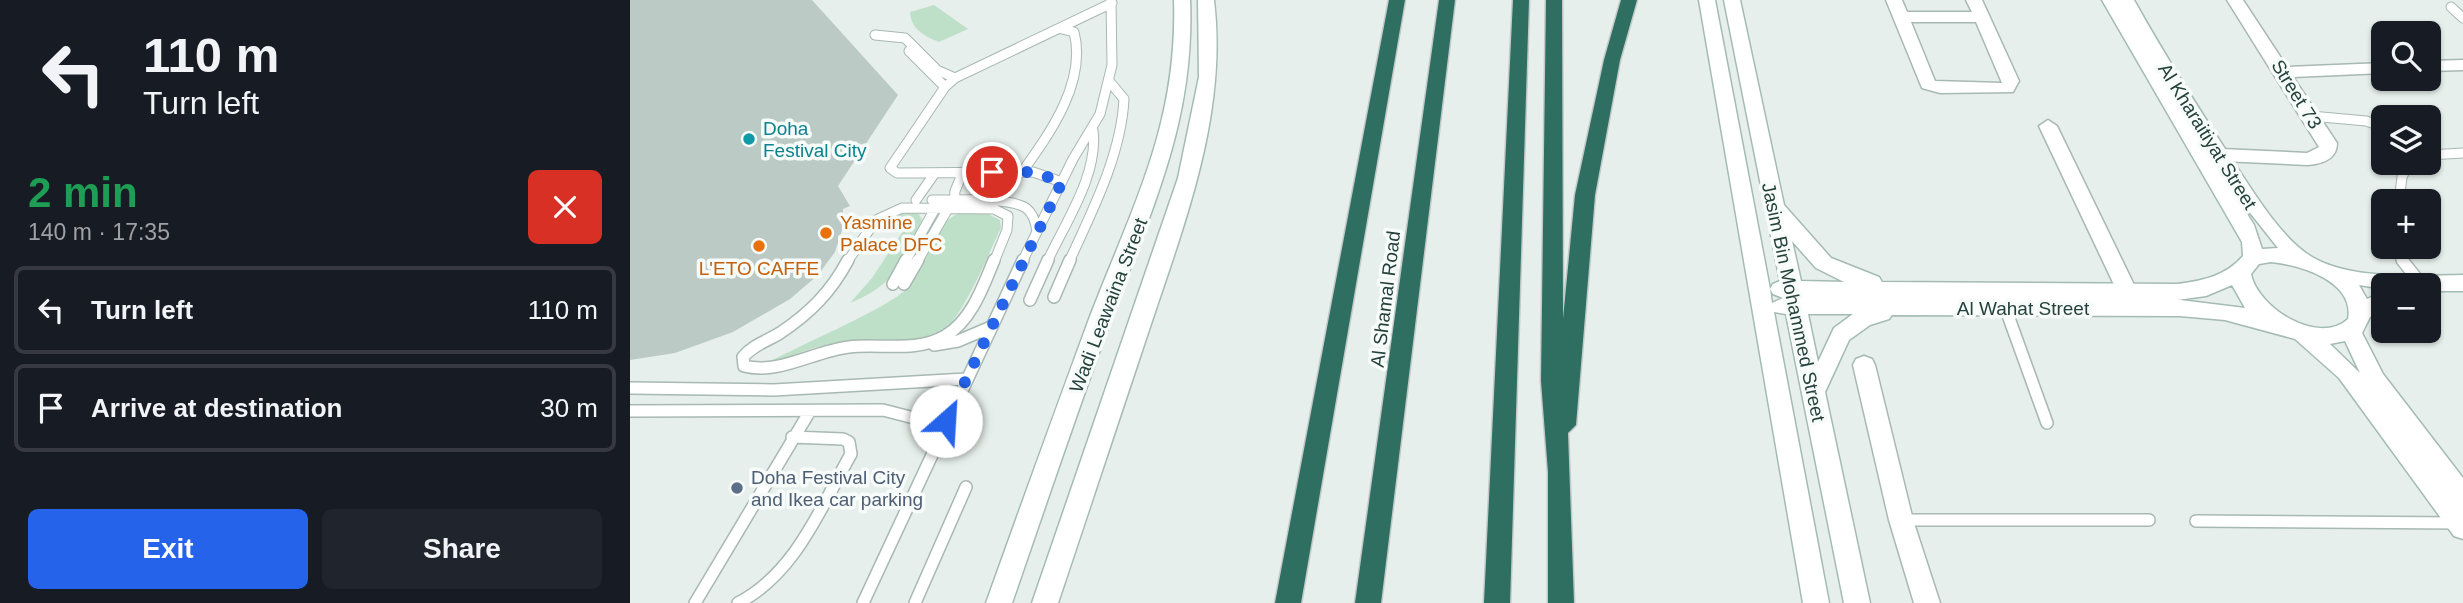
<!DOCTYPE html>
<meta charset="utf-8">
<style>
body{margin:0;font-family:Helvetica,sans-serif;background:#20242c;color:#f1f3f6;height:100vh;display:flex;flex-direction:column;font-size:26px;white-space:nowrap}
*{box-sizing:border-box;margin:0}
p{font-size:23px;color:#9ea1a6}
.icon{flex:none;width:38px;height:38px;fill:none;stroke:currentColor;stroke-width:2;stroke-linecap:round;stroke-linejoin:round}
.map{position:relative;flex:1;overflow:hidden}
.drawer{display:flex;flex-direction:column;background:#171b24;width:630px}
.drawer>*{flex:none}
.top-card{background:#171b24;color:#f1f3f6;overflow:hidden}
.controls{position:absolute;left:1741px;top:21px;display:grid;gap:14px}
.controls a{display:grid;place-items:center;width:70px;height:70px;border-radius:10px;background:#171b24;box-shadow:0 2px 5px #0004;font-size:35px}
.pin{position:absolute;display:grid;place-items:center;width:60px;height:60px;color:#fff;margin:-30px;border:4px solid #fff;border-radius:50%;box-shadow:0 2px 7px #0007}
.me{position:absolute;width:77px;margin:-38px;rotate:26deg;stroke-linejoin:round;filter:drop-shadow(0 0 5px #0008)}
.turn{display:flex;align-items:center;gap:24px;height:147px;padding:0 28px;font-size:32px}
.turn .icon{width:91px;height:91px;stroke-width:2.5}
.turn b{display:block;font-size:49px;line-height:60px}
.round{display:grid;place-items:center;flex:none;width:74px;height:74px;border-radius:10px;background:#20242c}
.headline{display:flex;align-items:center;justify-content:space-between;height:119px;padding:0 28px}
h1{font-size:42px;font-weight:600;line-height:52px;color:#1e9e55}
.button{display:flex;gap:14px;margin-top:auto;padding:14px 28px}
.button a{flex:1;height:80px;border-radius:10px;background:#2563eb;color:#fff;font-size:28px;font-weight:600;line-height:80px;text-align:center}
.button a+a{background:#20242c;color:#f1f3f6}
ul{padding:0;list-style:none}
li{display:flex;align-items:center;gap:21px;height:88px;margin:0 14px 10px;padding:0 14px;border:4px solid #363941;border-radius:10px}
li div{flex:1}
li b{display:block;font-size:26px}
li em{font-style:normal}
main{display:flex;flex:1;min-height:0}
.map>svg:first-child{display:block}
.green{fill:#bfe0c8}
.building{fill:#bbcac4}
.lines{fill:none;stroke-linecap:round;stroke-linejoin:round}
.lane-far1-casing{stroke:#a8b8b2;stroke-width:11}
.lane-casing{stroke:#a8b8b2;stroke-width:14}
.street-casing{stroke:#a8b8b2;stroke-width:3}
.secondary-casing{stroke:#a4bbb3;stroke-width:3}
.highway-casing{stroke:#c2cac8;stroke-width:3}
.lane-far1{stroke:#fff;stroke-width:9}
.lane{stroke:#fff;stroke-width:11}
.street{fill:#fff;fill-rule:evenodd}
.secondary{fill:#fff;fill-rule:evenodd}
.highway{fill:#2f6f62;fill-rule:evenodd}
.route{stroke:#2563eb;stroke-width:12;stroke-dasharray:0 21.6}
.culture-dot{fill:#0f9aa8;stroke:#f7fbf9;stroke-width:2.5}
.food-dot{fill:#e8710a;stroke:#f7fbf9;stroke-width:2.5}
.service-dot{fill:#5c6f8a;stroke:#f7fbf9;stroke-width:2.5}
.labels{text-anchor:middle;stroke-width:7;stroke-linejoin:round;paint-order:stroke}
.street-label{font-size:19px;fill:#24423a;stroke:#f7fbf9}
.culture-label{font-size:19px;fill:#0d838f;stroke:#f7fbf9;text-anchor:start}
.food-label{font-size:19px;fill:#c56008;stroke:#f7fbf9;text-anchor:start}
.service-label{font-size:19px;fill:#4e5e75;stroke:#f7fbf9;text-anchor:start}
</style>
<main>
<section class="drawer">
<div class="top-card">
<div class="turn"><svg class="icon" aria-label="left" viewBox="0 0 24 24"><path d="M17 20v-9H6M10 6l-5 5 5 5"/></svg><div><b>110 m</b>Turn left</div></div>
</div>
<div class="headline"><div><h1>2 min</h1><p>140 m · 17:35</p></div><a class="round" style="background:#d93025;color:#fff"><svg class="icon" aria-label="close" viewBox="0 0 24 24"><path d="M6 6l12 12M18 6L6 18"/></svg></a></div>
<ul>
<li><svg class="icon" aria-label="left" viewBox="0 0 24 24"><path d="M17 20v-9H6M10 6l-5 5 5 5"/></svg><div><b>Turn left</b></div><em>110 m</em></li>
<li><svg class="icon" aria-label="arrive" viewBox="0 0 24 24"><path d="M6 21V4h12l-3 4 3 4H6"/></svg><div><b>Arrive at destination</b></div><em>30 m</em></li>
</ul>
<div class="button"><a>Exit</a><a>Share</a></div>
</section>
<div class="map">
<svg width="1833" height="603" viewBox="0 0 1833 603">
<rect width="100%" height="100%" fill="#e6efeb"/>
<!-- green -->
<path class="green" d="M304,5L338,29L309,42C294,36 281,29 280,12Z
M284,213L289,214L292,220C271,262 267,284 220,303L242,278L275,228L273,223L262,222L266,214Z
M331,213L358,214L370,220L371,228C360,251 333,316 314,330C288,350 246,337 215,341C188,345 163,354 139,366V362C166,347 262,306 276,289C292,268 305,219 331,213Z"/>
<!-- building -->
<path class="building" d="M0,0H182L268,95L208,186L220,206L213,209V227L205,252L188,275L160,299L103,332L45,353L0,360Z"/>
<g class="lines">
<!-- lane-far1 casing -->
<g class="lane-far1-casing">
<path id="lane-far1" d="M1821,7L1833,18
M245,35L275,38L307,70L325,78
M279,51L315,87
M1681,116L1736,121L1754,127
M1799,155L1833,153
M392,172C420,133 457,82 444,32L432,29
M432,182L403,172L267,173L260,168L315,87L325,78L482,3
M286,200L305,173
M302,200C325,201 377,196 396,208C404,214 406,223 407,232
M1769,201L1772,177L1779,163
M324,205L325,191L333,172
M1767,247L1773,262
M217,262L246,220L272,208L364,209L378,216L377,230L364,262
M275,262L306,207
M287,262L319,207
M392,262L443,159L470,114L482,65L481,0
M417,262C435,223 469,174 463,130
M439,262C462,211 491,156 494,99L479,81"/>
</g>
<!-- lane casing -->
<g class="lane-casing">
<path id="lane" d="M218,260C201,292 180,313 150,333C137,341 123,345 113,357L114,366C149,375 184,351 219,347C250,343 286,353 315,336C341,321 353,287 364,260
M1772,260L1792,285
M263,284L276,260
M274,284L288,260
M424,297L440,260
M400,300L418,260
M1375,307L1417,423
M304,345L328,341L361,327
M0,388L144,390L336,379
M0,411L253,410L284,418L306,441
M1271,520H1519
M1566,521L1829,523
M65,603L180,411
M108,603C165,574 191,507 221,454L219,442L213,439L162,437
M233,603L393,260
M285,603L336,487"/>
</g>
<!-- street casing -->
<g class="street-casing">
<path id="street" d="M1256,0H1272L1277,12H1342L1336,0H1352L1389,81L1383,92L1310,93L1292,88ZM1281,22H1346L1372,83L1305,81Z
M1597,0H1613L1657,67L1754,63V73L1663,77L1707,143C1707,160 1691,164 1677,165L1570,160L1561,154L1570,148L1677,153L1689,147Z
M1833,60V70L1799,71V61Z
M1418,120L1427,126L1507,291L1504,297H1490L1487,291L1409,126Z
M1234,356L1242,359L1245,365L1283,520L1310,603H1284L1259,520L1223,365L1226,359Z"/>
</g>
<!-- secondary casing -->
<g class="secondary-casing">
<path id="secondary" d="M544,0H560C565,121 522,207 482,317C447,412 415,508 382,603H356C390,508 424,414 459,319C502,207 548,125 544,0Z
M568,0H584C598,116 553,227 517,336C487,425 458,514 428,603H402L548,178L569,77Z
M1069,0H1085L1140,289L1143,284L1150,281L1094,0H1110L1154,205L1201,258L1249,277L1252,282L1547,284C1572,281 1596,276 1613,256L1612,242L1472,0H1488L1494,11L1488,0H1504C1534,54 1567,106 1601,158C1621,188 1650,238 1682,257C1721,280 1789,276 1833,275V291H1799V285H1754V289L1729,285L1737,299L1754,291V309L1740,317L1732,333L1753,374L1833,478V539L1824,536L1709,378L1665,339L1595,320L1550,316L1262,315L1259,319L1240,325L1219,340L1195,392L1240,603H1214L1156,314L1144,312L1199,603H1173ZM1544,96L1606,195L1648,248L1632,249L1624,225ZM1162,241L1186,268L1214,282L1171,281ZM1641,262C1670,265 1725,281 1718,319C1688,346 1628,308 1621,274L1629,264ZM1602,285L1615,308L1550,300L1174,297L1547,300L1576,296ZM1140,289L1143,294L1153,298L1142,303ZM1178,314H1223L1204,328L1188,362ZM1715,341L1730,373L1700,344Z"/>
</g>
<!-- highway casing -->
<g class="highway-casing">
<path id="highway" d="M759,0H775L671,603H645Z
M809,0H825L751,603H725Z
M883,0H899L880,603H854Z
M916,0H932L933,319L945,195L974,60L991,0H1007L990,60L965,195L946,425L938,433L944,603H918V472L911,381Z"/>
</g>
<!-- lane-far1 -->
<use href="#lane-far1" class="lane-far1"/>
<!-- lane -->
<use href="#lane" class="lane"/>
<!-- street -->
<use href="#street" class="street"/>
<!-- secondary -->
<use href="#secondary" class="secondary"/>
<!-- highway -->
<use href="#highway" class="highway"/>
</g>
<g class="lines">
<!-- route -->
<path class="route" d="M316,421L432,182L403,172H362"/>
</g>
<!-- markers -->
<circle class="culture-dot" cx="119" cy="139" r="7"/>
<g class="food-dot">
<circle cx="196" cy="233" r="7"/>
<circle cx="129" cy="246" r="7"/>
</g>
<circle class="service-dot" cx="107" cy="488" r="7"/>
<g class="labels">
<!-- street labels -->
<g class="street-label">
<text transform="translate(1667 94) rotate(58)" y="7">Street 73</text>
<text transform="translate(1578 136) rotate(58)" y="7">Al Kharaitiyat Street</text>
<text transform="translate(755 299) rotate(-83)" y="7">Al Shamal Road</text>
<text transform="translate(1164 302) rotate(78)" y="7">Jasim Bin Mohammed Street</text>
<text transform="translate(478 305) rotate(-69)" y="7">Wadi Leawaina Street</text>
<text x="1393" y="315">Al Wahat Street</text>
</g>
<!-- culture labels -->
<g class="culture-label">
<text x="133" y="135">Doha<tspan x="133" dy="22">Festival City</tspan></text>
</g>
<!-- food labels -->
<g class="food-label">
<text x="210" y="229">Yasmine<tspan x="210" dy="22">Palace DFC</tspan></text>
<text x="129" y="275" text-anchor="middle">L'ETO CAFFE</text>
</g>
<!-- service labels -->
<g class="service-label">
<text x="121" y="484">Doha Festival City<tspan x="121" dy="22">and Ikea car parking</tspan></text>
</g>
</g>
</svg>
<div class="controls">
<a><svg class="icon" aria-label="search" viewBox="0 0 24 24"><circle cx="10" cy="10" r="6"/><path d="M15 15l6 6"/></svg></a>
<a><svg class="icon" aria-label="layers" viewBox="0 0 24 24"><path d="M12 4l9 5-9 5-9-5zM3 14l9 5 9-5"/></svg></a>
<a>+</a>
<a>−</a>
</div>
<div class="pin" style="left:362px;top:172px;background:#d93025"><svg class="icon" aria-label="arrive" viewBox="0 0 24 24"><path d="M6 21V4h12l-3 4 3 4H6"/></svg></div>
<svg class="me" style="left:316px;top:421px" viewBox="-20 -20 40 40"><circle r="19" fill="#fff"/><path d="M0-13L10 11 0 6-10 11z" fill="#2563eb"/></svg>
</div>
</main>
